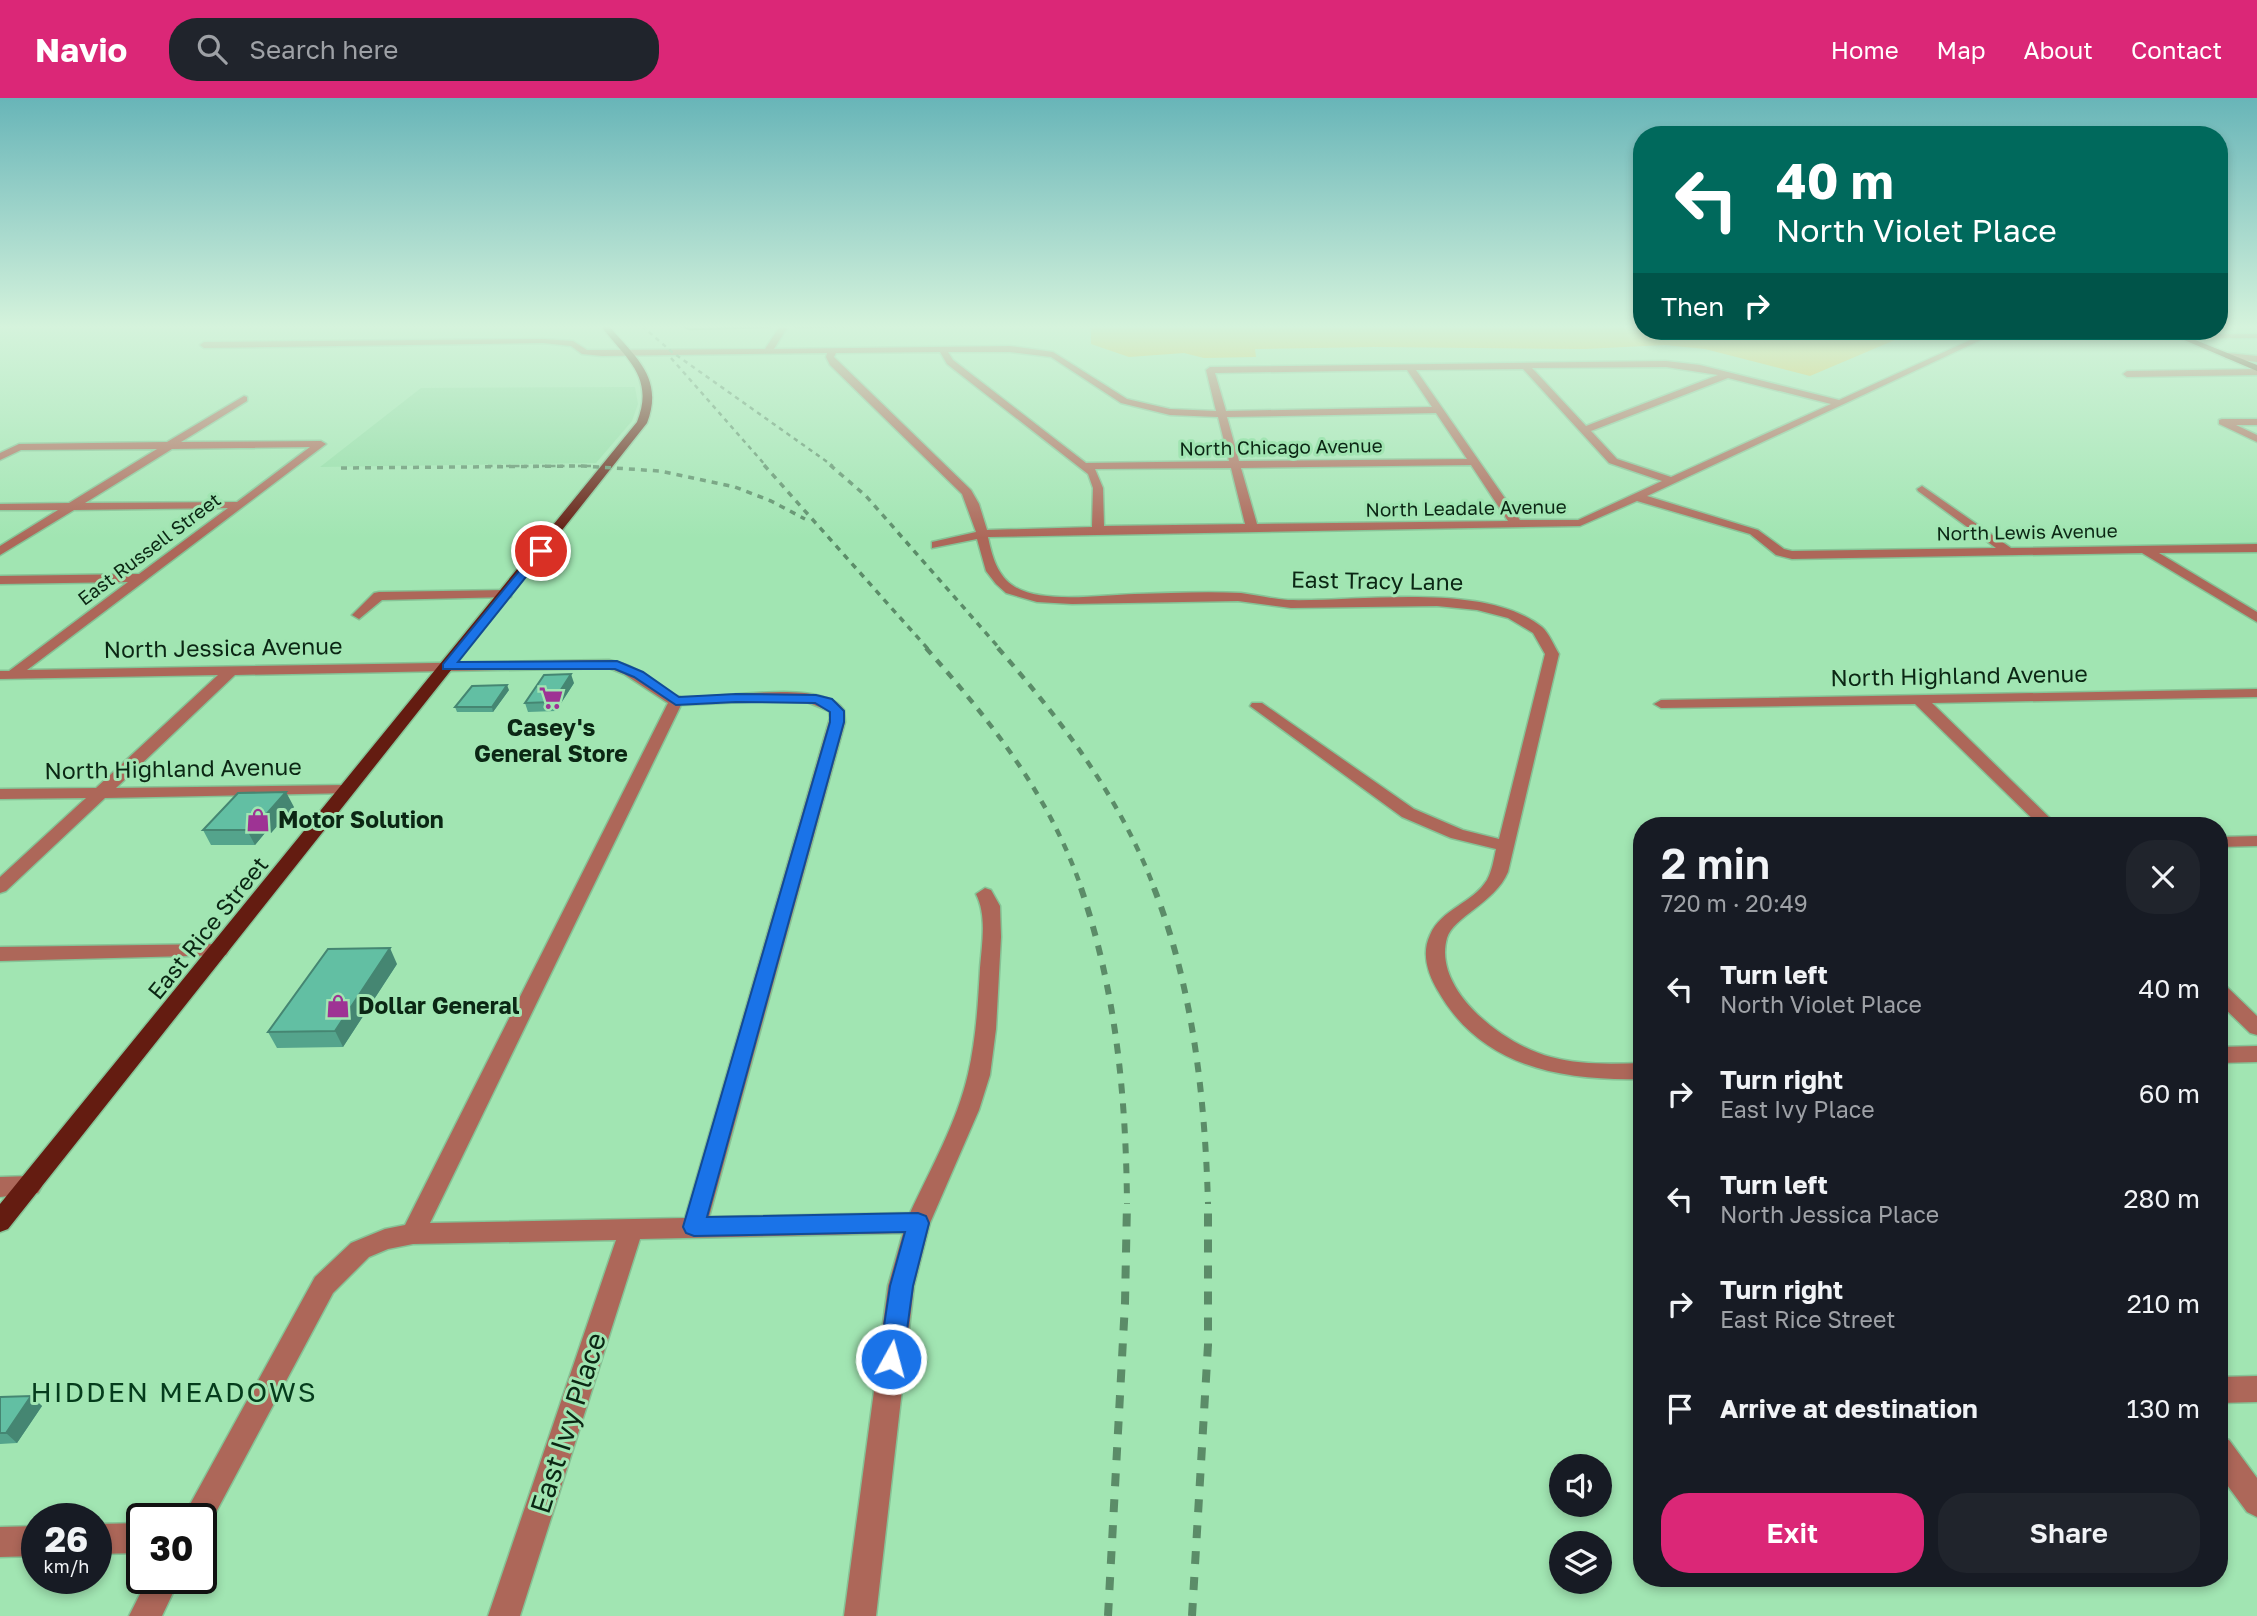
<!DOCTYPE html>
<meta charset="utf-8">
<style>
body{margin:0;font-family:"Golos Text",sans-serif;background:#20242c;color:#f1f3f6;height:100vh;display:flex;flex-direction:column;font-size:26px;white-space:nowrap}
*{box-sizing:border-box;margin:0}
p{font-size:23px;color:#9ea1a6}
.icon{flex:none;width:38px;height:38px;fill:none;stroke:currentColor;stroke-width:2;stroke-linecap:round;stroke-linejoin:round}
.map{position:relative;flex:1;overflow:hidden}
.side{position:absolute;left:1633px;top:719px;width:595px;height:770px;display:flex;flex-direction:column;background:#171b24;border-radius:28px;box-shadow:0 4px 10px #0003}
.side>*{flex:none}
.top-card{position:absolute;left:1633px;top:28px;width:595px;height:214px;border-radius:28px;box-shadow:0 4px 10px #0003;background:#00695c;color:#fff;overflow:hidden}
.tools{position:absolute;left:1549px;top:1356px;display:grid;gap:14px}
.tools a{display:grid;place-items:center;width:63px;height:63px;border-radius:50%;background:#171b24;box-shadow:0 4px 10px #0003;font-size:35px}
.speed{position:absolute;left:21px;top:1405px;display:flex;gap:14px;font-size:35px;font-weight:700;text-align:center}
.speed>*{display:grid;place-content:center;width:91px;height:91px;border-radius:50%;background:#171b24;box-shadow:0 4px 10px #0003;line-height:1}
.speed small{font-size:18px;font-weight:400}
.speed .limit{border:4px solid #111;border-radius:10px;background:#fff;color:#111}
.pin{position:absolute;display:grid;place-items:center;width:60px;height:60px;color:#fff;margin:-30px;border:4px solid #fff;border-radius:50%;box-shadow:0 2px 7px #0007}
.me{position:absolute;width:77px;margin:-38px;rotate:7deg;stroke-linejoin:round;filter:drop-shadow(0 0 5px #0008)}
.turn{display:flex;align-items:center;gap:24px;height:147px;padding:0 28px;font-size:32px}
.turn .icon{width:91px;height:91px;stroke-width:2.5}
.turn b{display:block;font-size:49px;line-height:60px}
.then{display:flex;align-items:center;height:66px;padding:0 28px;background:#0003;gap:14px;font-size:26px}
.round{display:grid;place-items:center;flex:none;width:74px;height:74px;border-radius:28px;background:#20242c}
.headline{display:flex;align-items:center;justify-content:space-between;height:119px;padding:0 28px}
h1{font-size:42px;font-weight:600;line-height:52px}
.action{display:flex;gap:14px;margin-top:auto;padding:14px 28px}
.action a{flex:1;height:80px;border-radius:28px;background:#db2777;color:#fff;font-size:28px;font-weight:600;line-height:80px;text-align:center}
.action a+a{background:#20242c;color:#f1f3f6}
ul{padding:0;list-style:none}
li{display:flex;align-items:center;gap:21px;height:105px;padding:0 28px}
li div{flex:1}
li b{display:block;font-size:26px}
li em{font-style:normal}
header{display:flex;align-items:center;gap:42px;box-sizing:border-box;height:98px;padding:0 35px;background:#db2777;color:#fff}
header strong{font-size:33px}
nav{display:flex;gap:38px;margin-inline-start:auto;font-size:24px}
.search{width:490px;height:63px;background:#20242c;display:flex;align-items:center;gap:18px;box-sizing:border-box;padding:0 24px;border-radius:28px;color:#9ea1a6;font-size:26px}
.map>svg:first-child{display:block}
.built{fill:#90dca4}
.green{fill:#e1bd47}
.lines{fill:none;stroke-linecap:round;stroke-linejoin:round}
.stream{stroke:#368c54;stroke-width:2.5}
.minor-casing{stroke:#86c396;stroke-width:3}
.major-casing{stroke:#86c396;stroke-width:3}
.minor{fill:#ad6759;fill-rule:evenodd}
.major{fill:#641c11;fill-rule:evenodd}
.rail-far4{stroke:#5b8c68;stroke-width:2.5;stroke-dasharray:4.5 4.5;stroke-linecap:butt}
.rail-far3{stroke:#5b8c68;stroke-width:3.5;stroke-dasharray:6 6;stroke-linecap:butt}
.rail-far2{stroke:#5b8c68;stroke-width:4.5;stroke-dasharray:8 8;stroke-linecap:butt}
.rail-far1{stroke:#5b8c68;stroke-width:6;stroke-dasharray:10 10;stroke-linecap:butt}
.rail{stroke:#5b8c68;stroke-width:8;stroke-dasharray:13 13;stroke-linecap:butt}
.wall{fill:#54a48c}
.shaded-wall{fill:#458672}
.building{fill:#62bfa3;stroke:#458672;stroke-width:2}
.route{fill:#1a73e8;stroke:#114b97;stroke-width:2}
.labels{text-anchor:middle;stroke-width:6;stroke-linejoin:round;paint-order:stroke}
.far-street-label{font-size:19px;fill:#0b2714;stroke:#a1e5b2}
.street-label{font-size:23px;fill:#0b2714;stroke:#a1e5b2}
.poi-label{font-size:23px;font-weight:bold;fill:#0b2714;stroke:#a1e5b2;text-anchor:start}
.near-neighbourhood-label{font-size:28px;letter-spacing:2px;fill:#053c1c;stroke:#a1e5b2}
.near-street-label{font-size:28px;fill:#0b2714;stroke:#a1e5b2}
</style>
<header>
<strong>Navio</strong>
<div class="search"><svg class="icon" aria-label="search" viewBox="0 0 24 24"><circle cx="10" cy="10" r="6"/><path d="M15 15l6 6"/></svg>Search here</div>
<nav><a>Home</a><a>Map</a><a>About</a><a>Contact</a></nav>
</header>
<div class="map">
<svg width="2257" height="1518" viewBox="0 0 2257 1518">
<rect width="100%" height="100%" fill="#a1e5b2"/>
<!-- built -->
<path class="built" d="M635,289L638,306L632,323L596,365L320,369L421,290Z"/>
<!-- green -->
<path class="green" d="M1098,228H1641L1642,233H1916L1810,278L1705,251L1665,247L1585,251L1375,249L1255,251L1256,259L1204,260L1184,255L1129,259L1091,246V230Z"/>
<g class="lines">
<!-- stream -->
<path class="stream" d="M681,228L690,231L770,229
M796,229L888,228"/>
<!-- minor casing -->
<g class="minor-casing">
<path id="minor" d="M780,228H788L774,251L1010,248L1053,254L1127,301L1170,311L1216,313L1206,272L1210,269L1666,263L1700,267L1839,302L1990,233H2000L1647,398L1758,432L1784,451L1792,453L1996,450L1918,393L1917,391L1922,388L2011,450L2257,446V454L2159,455L2257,514V524L2142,455L1792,461L1776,457L1750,436L1637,403L1580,428L988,439C992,458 997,478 1015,489C1043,506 1103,497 1135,496C1170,495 1206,493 1241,495C1257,497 1272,501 1288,502C1358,504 1485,483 1542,529C1549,535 1554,548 1559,556L1508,774C1495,805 1453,819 1447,840C1432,893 1506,948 1551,959C1580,967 1611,966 1642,965V981C1561,983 1481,969 1438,893C1428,876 1421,856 1430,837C1441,811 1473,805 1487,782C1492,773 1494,761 1496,751L1451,740L1402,719L1250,608L1252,605H1262L1414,711L1463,732L1499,741L1545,556L1533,535L1508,520L1477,512L1437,508L1291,510L1238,503L1072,506L1037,504L1006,495L996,486L986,473L977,441L932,450V444L976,434L962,396L830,267L826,259L827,255L602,258L582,256L571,248L543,245L204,250L200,247L204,244L543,241L573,243L587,252H602L765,251ZM940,254L947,266L1088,376L1093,390L1092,429L987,432L979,406L971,392L834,259L836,255ZM948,254H1010L1051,259L1121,305L1170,317L1218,319L1229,363L1086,365L953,262ZM1666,269L1718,277L1586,328L1532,270ZM1523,271L1609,365L1662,383L1578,422H1520L1416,272ZM1407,272L1432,309L1226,313L1215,275ZM1728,280L1831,306L1671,379L1617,361L1591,333ZM1436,315L1467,361L1239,363L1227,319ZM1471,367L1508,423L1257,426L1241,370ZM1231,370L1245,426L1104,428L1103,390L1095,371Z
M2076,233L2120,237L2257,236V240L2120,241Z
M2228,255L2257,258V264L2225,260Z
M2257,271V277L2127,279L2123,276L2127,273Z
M244,298L247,299V303L181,344L321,343L326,346L27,572L609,562C618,564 626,566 635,571C649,578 665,597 681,599C717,602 822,579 844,612L845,624L709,1119L910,1115C931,1070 957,1024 968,976C976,942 978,905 980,870C982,845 987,818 976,796L985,790L991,792L1000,808L1001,839L996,931L990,977L979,1012L930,1125L914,1188L876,1518H844L888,1188L903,1135L640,1141L520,1518H488L616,1142L413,1146L388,1151L369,1159L333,1195L207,1431L201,1434V1421H182L315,1179L351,1145L385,1131L405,1127L668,605L624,576L609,570L235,577L116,690L346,687L352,689L354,692L352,695L105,700L6,793L0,795V779L86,700L0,701V691L96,690L218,577L0,581V573H9L128,484L0,486V478L139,476L228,410L74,412L0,457V448L58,412H0V406L69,405L157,351L21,352L0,362V355L19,346L167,344ZM310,349L237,404L85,405L172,351ZM761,603L807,604L829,613L830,620L685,1120L430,1125L681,607Z
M2222,321H2257V327H2236L2257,337V344L2219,326V322Z
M506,492L511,493V499L382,502L359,521L352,517L374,495L379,494Z
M2257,591V599L1932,605L2058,728H2040L1915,606L1661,610L1654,606L1661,602Z
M2257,738V748L2219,749V739Z
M219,846L226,847L229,852L226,857L0,863V849Z
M2219,886L2226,888L2257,918V937L2250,935L2219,905Z
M2257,948V964L2219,965V949Z
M30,1078L38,1081L42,1088L38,1095L0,1099V1079Z
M2257,1278V1304L2219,1305V1279Z
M2219,1338L2229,1342L2257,1380V1419L2247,1414L2219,1376Z
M142,1425V1455L96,1456V1426Z
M37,1428V1458L0,1459V1429Z
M148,1480H180L162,1518H129Z"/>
</g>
<!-- major casing -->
<g class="major-casing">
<path id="major" d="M601,228H609C636,260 664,280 647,325L8,1131L0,1134V1106L637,324C655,279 626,261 601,228Z
M2163,233H2173L2257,267V273Z"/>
</g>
<!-- minor -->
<use href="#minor" class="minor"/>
<!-- major -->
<use href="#major" class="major"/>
<!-- rail-far4 -->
<path class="rail-far4" d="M642,228L672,254L833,368
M671,260L766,368
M488,368H591"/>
<!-- rail-far3 -->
<path class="rail-far3" d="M764,367L928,551
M830,367L866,398L1000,551
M341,370L583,368L660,373L735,389L771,403L805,421"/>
<!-- rail-far2 -->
<path class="rail-far2" d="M926,550C991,623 1050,698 1082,792
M998,550C1062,623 1120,699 1155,792"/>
<!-- rail-far1 -->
<path class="rail-far1" d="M1081,790C1116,893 1126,998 1127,1106
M1154,790C1193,889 1205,1000 1208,1106"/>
<!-- rail -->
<path class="rail" d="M1108,1518L1125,1205L1127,1105
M1192,1518L1208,1247V1105"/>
</g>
<!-- wall -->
<path class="wall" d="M574,585L556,613L528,614L525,605Z
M509,592L493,614H457L455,609Z
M294,709L271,735H265L255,747H211L203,732Z
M397,866L343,949L277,950L268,934Z
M31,1298L42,1308L17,1345L0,1346V1299Z"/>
<!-- shaded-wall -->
<path class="shaded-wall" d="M571,576L574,585L556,613L553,604Z
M507,587L509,592L493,614L492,609Z
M286,694L294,709L271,735L263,720Z
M257,720L265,735L255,747L247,732Z
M390,850L397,866L343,949L335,933Z
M31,1298L42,1308L17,1345L6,1335Z"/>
<!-- building -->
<path class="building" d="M571,576L553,604L525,605L544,577Z
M507,587L492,609H455L472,588Z
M286,694L263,720H257L247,732H203L238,695Z
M390,850L335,933L268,934L328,851Z
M31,1298L6,1335H0V1299Z"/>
<!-- sky -->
<linearGradient id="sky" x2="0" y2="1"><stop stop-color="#68b5b8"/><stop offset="0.52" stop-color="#d5f3dc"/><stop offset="1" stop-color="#d5f3dc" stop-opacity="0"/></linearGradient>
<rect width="2257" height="440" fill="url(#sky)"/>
<!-- route -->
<path class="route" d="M541,450L545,451V455L458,564L617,563L643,574L679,599L736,596L816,597L832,601L844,613V624L707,1119L918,1115L926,1118L929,1125L913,1188L903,1261L900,1269L891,1272L883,1269L879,1261L890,1188L905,1134L694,1138L686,1135L683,1129L830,624V614L815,605L736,604L676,607L634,579L615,571H443V566L537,451Z"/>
<!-- icons -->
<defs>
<g id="supermarket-bare" transform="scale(1.89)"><path d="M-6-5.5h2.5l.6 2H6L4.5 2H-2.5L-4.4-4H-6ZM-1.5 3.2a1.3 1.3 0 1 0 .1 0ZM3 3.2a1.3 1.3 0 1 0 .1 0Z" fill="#9e3394" stroke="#a1e5b2" stroke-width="2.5" paint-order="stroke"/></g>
<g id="shop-bare" transform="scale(1.89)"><path d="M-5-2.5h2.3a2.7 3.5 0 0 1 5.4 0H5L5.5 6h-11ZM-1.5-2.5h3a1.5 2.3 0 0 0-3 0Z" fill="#9e3394" stroke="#a1e5b2" stroke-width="2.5" paint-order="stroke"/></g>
</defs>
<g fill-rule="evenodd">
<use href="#supermarket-bare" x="551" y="600"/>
<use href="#shop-bare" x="258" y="722"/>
<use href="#shop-bare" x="338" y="908"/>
</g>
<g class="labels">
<!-- far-street labels -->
<g class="far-street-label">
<text transform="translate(1281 349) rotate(-1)" y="7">North Chicago Avenue</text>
<text transform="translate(1466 410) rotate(-1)" y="7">North Leadale Avenue</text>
<text transform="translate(2027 434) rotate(-1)" y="7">North Lewis Avenue</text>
<text transform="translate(149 451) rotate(-37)" y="7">East Russell Street</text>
</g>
<!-- street labels -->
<g class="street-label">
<text transform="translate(1377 483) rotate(1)" y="8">East Tracy Lane</text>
<text transform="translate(223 550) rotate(-1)" y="8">North Jessica Avenue</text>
<text transform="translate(1959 578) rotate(-1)" y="8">North Highland Avenue</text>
<text transform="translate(173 671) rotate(-1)" y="8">North Highland Avenue</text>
<text transform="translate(208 830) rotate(-51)" y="8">East Rice Street</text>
</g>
<!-- poi labels -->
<g class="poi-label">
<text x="551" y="638" text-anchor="middle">Casey's<tspan x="551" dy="26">General Store</tspan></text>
<text x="278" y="730">Motor Solution</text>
<text x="358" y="916">Dollar General</text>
</g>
<!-- near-neighbourhood labels -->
<g class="near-neighbourhood-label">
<text x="174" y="1304">HIDDEN MEADOWS</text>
</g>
<!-- near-street labels -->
<g class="near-street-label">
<text transform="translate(568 1325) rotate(-72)" y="10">East Ivy Place</text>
</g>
</g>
</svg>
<div class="tools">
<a><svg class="icon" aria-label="sound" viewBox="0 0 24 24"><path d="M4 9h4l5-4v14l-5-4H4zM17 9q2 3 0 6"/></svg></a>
<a><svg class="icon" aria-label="layers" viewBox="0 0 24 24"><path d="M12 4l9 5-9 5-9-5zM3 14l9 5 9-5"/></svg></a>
</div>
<div class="speed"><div>26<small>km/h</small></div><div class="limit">30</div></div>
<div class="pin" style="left:541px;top:453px;background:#d93025"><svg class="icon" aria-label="arrive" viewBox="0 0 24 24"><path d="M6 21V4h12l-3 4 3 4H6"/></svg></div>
<svg class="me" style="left:891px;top:1261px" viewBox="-20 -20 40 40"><circle r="17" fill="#1a73e8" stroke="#fff" stroke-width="3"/><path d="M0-11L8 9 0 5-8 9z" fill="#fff"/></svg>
<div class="top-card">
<div class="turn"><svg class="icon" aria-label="left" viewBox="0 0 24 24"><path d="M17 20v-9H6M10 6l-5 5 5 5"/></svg><div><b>40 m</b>North Violet Place</div></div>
<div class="then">Then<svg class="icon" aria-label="right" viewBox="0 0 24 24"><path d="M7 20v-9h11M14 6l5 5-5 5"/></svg></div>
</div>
<section class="side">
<div class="headline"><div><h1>2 min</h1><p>720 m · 20:49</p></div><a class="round"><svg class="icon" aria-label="close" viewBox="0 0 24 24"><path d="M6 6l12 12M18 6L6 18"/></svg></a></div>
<ul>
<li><svg class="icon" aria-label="left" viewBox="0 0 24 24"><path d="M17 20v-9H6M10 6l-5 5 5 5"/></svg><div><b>Turn left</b><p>North Violet Place</p></div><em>40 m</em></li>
<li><svg class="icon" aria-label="right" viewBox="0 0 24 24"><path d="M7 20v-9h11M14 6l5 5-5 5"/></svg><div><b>Turn right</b><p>East Ivy Place</p></div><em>60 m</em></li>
<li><svg class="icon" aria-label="left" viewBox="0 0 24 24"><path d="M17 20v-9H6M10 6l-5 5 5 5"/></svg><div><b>Turn left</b><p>North Jessica Place</p></div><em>280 m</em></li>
<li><svg class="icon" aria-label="right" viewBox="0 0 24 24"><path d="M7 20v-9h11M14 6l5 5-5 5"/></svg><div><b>Turn right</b><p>East Rice Street</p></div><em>210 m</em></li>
<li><svg class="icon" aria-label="arrive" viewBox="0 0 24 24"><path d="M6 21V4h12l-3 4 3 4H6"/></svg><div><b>Arrive at destination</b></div><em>130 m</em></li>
</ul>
<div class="action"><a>Exit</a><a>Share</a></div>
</section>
</div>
